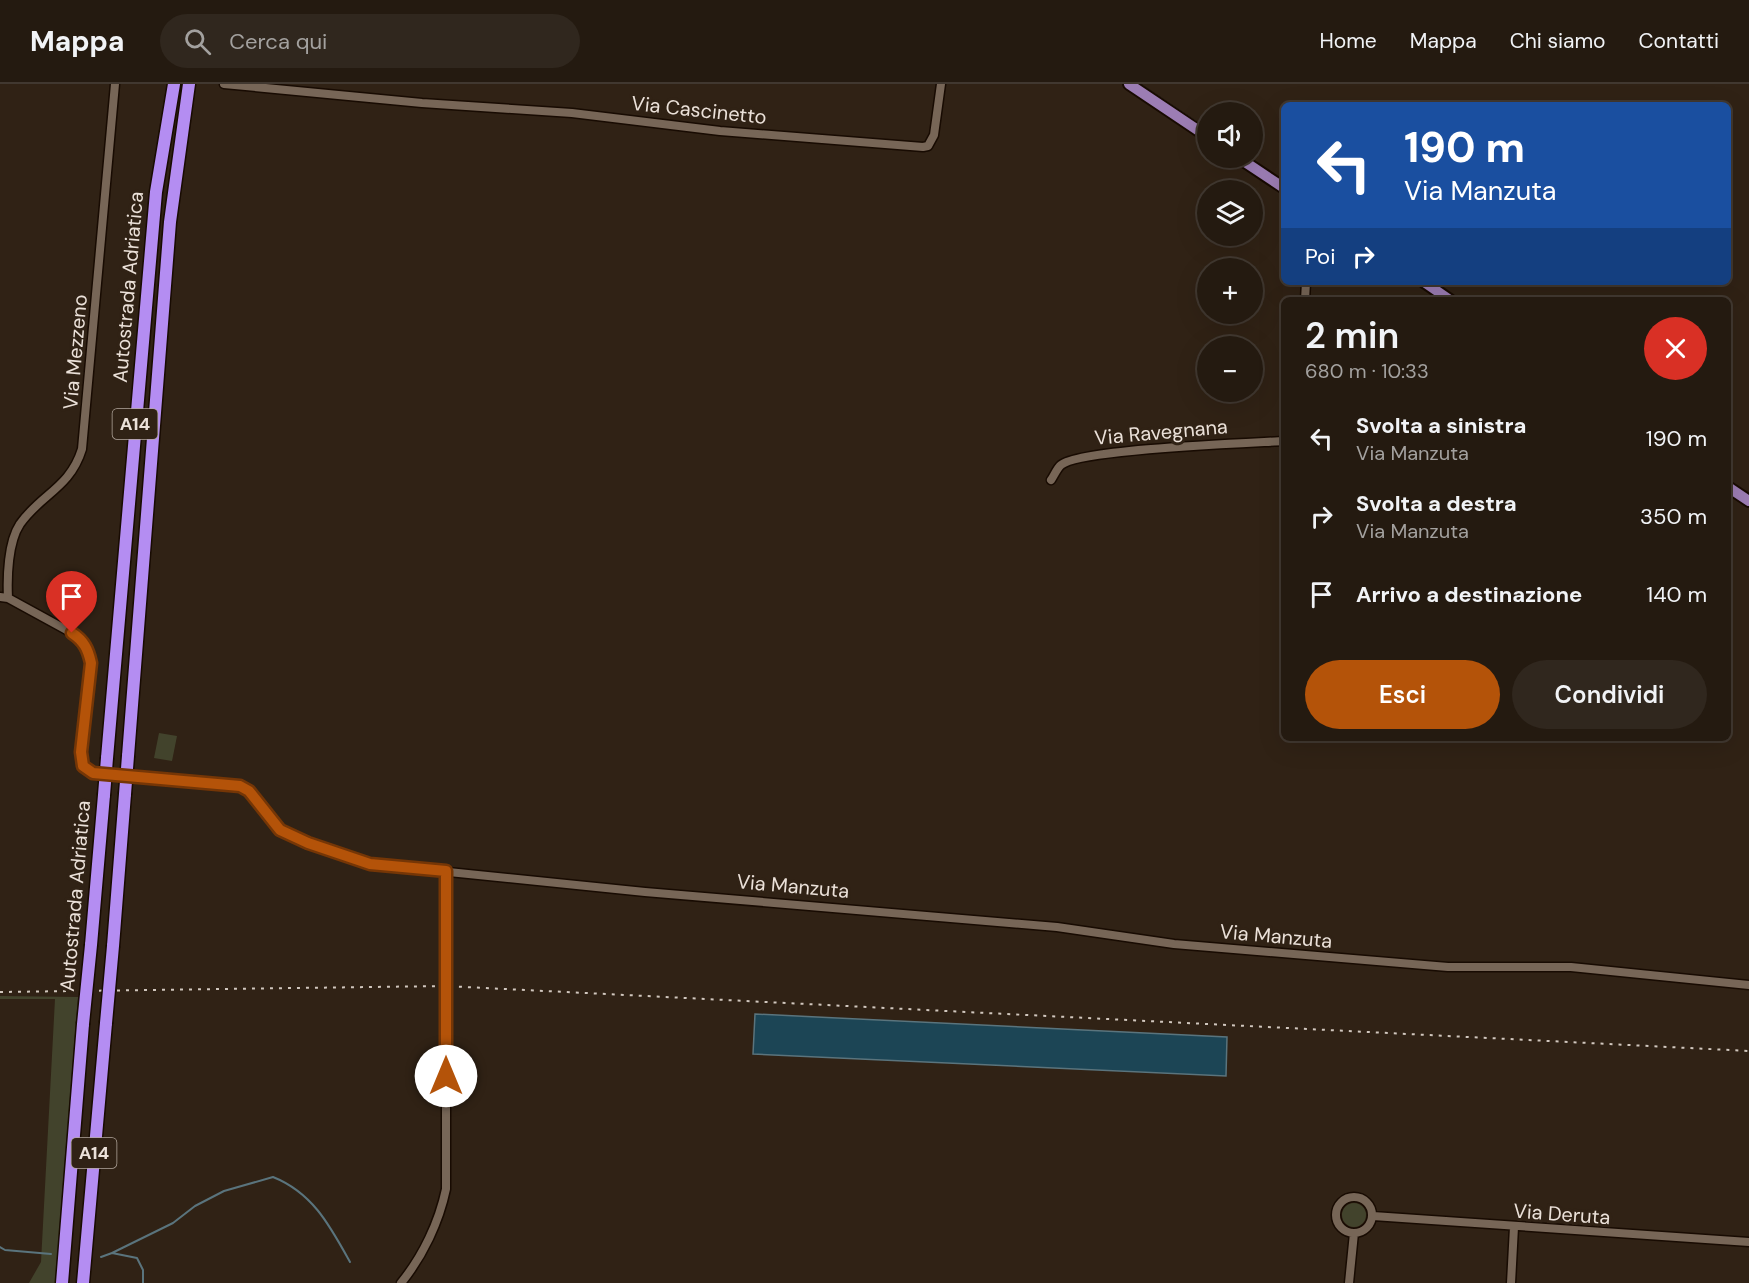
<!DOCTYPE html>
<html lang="it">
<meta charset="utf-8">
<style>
body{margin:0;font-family:"DM Sans",sans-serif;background:#30271e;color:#f1f3f6;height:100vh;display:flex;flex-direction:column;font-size:22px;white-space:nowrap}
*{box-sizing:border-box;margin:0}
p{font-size:20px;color:#a3a19f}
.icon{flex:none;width:33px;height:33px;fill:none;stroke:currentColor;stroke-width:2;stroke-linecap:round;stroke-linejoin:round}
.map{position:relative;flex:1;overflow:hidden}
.details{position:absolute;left:1281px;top:213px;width:450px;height:444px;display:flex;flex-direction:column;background:#241a10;border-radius:9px;box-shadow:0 6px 24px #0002,0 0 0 2px #413830}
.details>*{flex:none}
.hud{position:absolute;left:1281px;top:18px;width:450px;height:183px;border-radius:9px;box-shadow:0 6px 24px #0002,0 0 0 2px #413830;background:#1a4fa0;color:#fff;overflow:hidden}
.controls{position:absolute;left:1197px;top:18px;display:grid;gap:12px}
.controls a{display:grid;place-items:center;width:66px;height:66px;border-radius:50%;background:#241a10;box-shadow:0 6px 24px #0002,0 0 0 2px #413830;font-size:30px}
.pin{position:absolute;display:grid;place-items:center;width:51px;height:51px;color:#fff;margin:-62px -26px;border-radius:50% 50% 50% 0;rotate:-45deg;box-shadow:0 0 6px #0007}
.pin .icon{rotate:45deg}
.me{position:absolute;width:66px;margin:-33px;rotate:0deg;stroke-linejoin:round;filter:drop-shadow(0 0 4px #0008)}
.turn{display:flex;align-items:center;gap:21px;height:126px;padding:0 24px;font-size:27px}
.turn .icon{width:78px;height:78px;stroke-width:2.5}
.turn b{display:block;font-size:42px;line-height:51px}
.then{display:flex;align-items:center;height:57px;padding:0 24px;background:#0003;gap:12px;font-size:22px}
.round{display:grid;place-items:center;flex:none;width:63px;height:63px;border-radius:32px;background:#30271e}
.headline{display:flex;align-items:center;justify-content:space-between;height:102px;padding:0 24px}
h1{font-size:36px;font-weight:600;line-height:45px}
.button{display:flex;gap:12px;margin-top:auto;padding:12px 24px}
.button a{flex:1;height:69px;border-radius:36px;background:#b45309;color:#fff;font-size:24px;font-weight:600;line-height:69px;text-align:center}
.button a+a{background:#30271e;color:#f1f3f6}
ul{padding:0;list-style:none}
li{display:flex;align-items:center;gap:18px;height:78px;padding:0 24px}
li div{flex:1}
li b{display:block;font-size:22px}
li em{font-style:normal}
header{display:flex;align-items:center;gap:36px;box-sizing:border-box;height:84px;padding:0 30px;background:#241a10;border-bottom:2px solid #413830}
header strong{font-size:28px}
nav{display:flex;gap:33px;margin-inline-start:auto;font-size:21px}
.search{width:420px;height:54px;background:#30271e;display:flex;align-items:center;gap:15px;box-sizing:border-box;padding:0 21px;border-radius:33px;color:#a3a19f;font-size:22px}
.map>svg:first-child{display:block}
.green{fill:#42432c}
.water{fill:#1c4555;stroke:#5a747d;stroke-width:1.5}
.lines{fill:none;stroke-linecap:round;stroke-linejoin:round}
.stream{stroke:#5a747d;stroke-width:2}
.minor-casing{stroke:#180b02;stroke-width:11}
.major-casing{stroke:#180b02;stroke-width:14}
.highway-casing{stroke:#180b02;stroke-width:15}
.minor{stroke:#776657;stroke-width:8}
.major{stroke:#9c7db4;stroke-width:10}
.highway{stroke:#b48df2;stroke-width:12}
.rail{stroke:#d1c7be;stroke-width:2;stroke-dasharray:3 6;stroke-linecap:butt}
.highway-bridge-casing{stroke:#180b02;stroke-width:15;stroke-linecap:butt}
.highway-bridge{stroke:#b48df2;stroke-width:12}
.route-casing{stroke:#753606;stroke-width:15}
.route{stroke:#b45309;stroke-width:10}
.labels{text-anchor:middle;stroke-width:6;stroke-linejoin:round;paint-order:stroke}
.shield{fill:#302215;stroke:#b3a89e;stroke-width:1.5}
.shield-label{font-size:18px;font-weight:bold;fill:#ebe1d9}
.street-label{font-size:20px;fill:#ebe1d9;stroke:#302215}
</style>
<header>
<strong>Mappa</strong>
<div class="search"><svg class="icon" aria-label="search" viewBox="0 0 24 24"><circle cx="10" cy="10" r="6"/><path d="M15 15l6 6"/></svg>Cerca qui</div>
<nav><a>Home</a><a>Mappa</a><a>Chi siamo</a><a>Contatti</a></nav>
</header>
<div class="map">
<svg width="1749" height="1199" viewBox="0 0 1749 1199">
<rect width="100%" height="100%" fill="#302215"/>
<!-- green -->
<path class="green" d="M159,649L177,652L172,677L154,674Z
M0,912L78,913L55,1199H29L41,1178L55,915H0Z
M1342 1131a12 12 0 1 1 24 0a12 12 0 1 1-24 0Z"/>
<!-- water -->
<path class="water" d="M755,930L1227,953L1226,992L753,970Z"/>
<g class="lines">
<!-- stream -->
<path class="stream" d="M1139,0L1208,46
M1248,74L1257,80
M0,1163L5,1166L51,1170
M112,1169L173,1139L195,1122L224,1107L273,1093C313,1109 330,1142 350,1178
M101,1173L112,1169L137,1174L143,1186V1199"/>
<!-- minor casing -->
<g class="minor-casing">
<path id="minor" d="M224,0L422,19L572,29L720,47L923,63L928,62L934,51L941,0
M1305,216L1306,198
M1051,396C1054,392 1057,384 1061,381C1080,365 1250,359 1284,357
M0,513L8,514L72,549C84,557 89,565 91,579L81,668L83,682L93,689L240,702L249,707L280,746L307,759L370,780L645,808L1057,843L1174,860L1448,883H1571L1749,901
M8,514C7,493 8,458 20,440C41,410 70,404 82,365L115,0
M1336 1131a18 18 0 1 1 36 0a18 18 0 1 1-36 0Z
M1373,1132L1749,1158
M401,1199C423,1172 439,1138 446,1105V787
M1349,1199L1354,1149
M1511,1199L1514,1143"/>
</g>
<!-- major casing -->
<g class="major-casing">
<path id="major" d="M1129,0L1208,53
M1239,74L1284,104
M1424,198L1450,216
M1728,403L1749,417"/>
</g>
<!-- highway casing -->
<g class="highway-casing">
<path id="highway" d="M128,672L170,138L189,0
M107,674L156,108L174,0
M91,861L104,711
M113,862L125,710
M62,1199L83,940
M83,1199L106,939"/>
</g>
<!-- minor -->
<use href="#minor" class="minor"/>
<!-- major -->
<use href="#major" class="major"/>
<!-- highway -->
<use href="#highway" class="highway"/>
<!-- rail -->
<path class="rail" d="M0,908L445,902L1749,967"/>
<!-- highway-bridge casing -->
<g class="highway-bridge-casing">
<path id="highway-bridge" d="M125,710L128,672
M104,711L107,674
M106,939L113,862
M83,940L91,861"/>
</g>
<!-- highway-bridge -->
<use href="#highway-bridge" class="highway-bridge"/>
</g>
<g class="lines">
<!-- route casing -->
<g class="route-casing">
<path id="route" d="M72,549C84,557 88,565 91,579L81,668L83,682L93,689L240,702L249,707L280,746L308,759L370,780L446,787V992"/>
</g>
<!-- route -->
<use href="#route" class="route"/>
</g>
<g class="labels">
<!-- shield labels -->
<g class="shield">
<rect x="112.5" y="325" width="45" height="30" rx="4.5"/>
<rect x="71.5" y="1054" width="45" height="30" rx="4.5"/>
</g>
<g class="shield-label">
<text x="135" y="346">A14</text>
<text x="94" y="1075">A14</text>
</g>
<!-- street labels -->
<g class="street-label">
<text transform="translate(699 26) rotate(6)" y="7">Via Cascinetto</text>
<text transform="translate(128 203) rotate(-85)" y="7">Autostrada Adriatica</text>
<text transform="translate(75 268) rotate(-85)" y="7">Via Mezzeno</text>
<text transform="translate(1161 348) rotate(-5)" y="7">Via Ravegnana</text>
<text transform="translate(793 802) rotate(5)" y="7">Via Manzuta</text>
<text transform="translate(75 812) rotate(-85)" y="7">Autostrada Adriatica</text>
<text transform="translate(1276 852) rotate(5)" y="7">Via Manzuta</text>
<text transform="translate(1562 1130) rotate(4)" y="7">Via Deruta</text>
</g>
</g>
</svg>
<div class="controls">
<a><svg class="icon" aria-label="sound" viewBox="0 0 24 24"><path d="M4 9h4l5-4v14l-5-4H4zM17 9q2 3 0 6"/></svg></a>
<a><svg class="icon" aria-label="layers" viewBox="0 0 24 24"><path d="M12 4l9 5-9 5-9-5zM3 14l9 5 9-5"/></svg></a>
<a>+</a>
<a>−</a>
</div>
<div class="pin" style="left:72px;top:549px;background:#d93025"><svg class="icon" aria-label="arrive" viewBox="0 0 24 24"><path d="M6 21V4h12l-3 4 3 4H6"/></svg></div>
<svg class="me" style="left:446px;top:992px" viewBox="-20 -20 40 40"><circle r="19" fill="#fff"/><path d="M0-13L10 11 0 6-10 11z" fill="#b45309"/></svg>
<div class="hud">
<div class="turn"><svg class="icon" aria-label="left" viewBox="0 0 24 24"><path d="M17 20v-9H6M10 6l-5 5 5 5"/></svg><div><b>190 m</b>Via Manzuta</div></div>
<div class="then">Poi<svg class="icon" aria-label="right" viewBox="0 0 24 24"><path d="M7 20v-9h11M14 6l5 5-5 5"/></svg></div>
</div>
<section class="details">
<div class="headline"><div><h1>2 min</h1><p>680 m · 10:33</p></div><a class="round" style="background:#d93025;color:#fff"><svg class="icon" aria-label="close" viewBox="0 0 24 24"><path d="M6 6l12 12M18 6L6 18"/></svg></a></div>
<ul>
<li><svg class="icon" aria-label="left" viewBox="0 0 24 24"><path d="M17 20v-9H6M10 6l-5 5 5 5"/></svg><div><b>Svolta a sinistra</b><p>Via Manzuta</p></div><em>190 m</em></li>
<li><svg class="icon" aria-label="right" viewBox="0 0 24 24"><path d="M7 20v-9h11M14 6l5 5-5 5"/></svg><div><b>Svolta a destra</b><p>Via Manzuta</p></div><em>350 m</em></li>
<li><svg class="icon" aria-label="arrive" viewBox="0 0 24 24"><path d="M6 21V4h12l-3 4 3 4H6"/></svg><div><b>Arrivo a destinazione</b></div><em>140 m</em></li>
</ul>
<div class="button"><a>Esci</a><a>Condividi</a></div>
</section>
</div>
